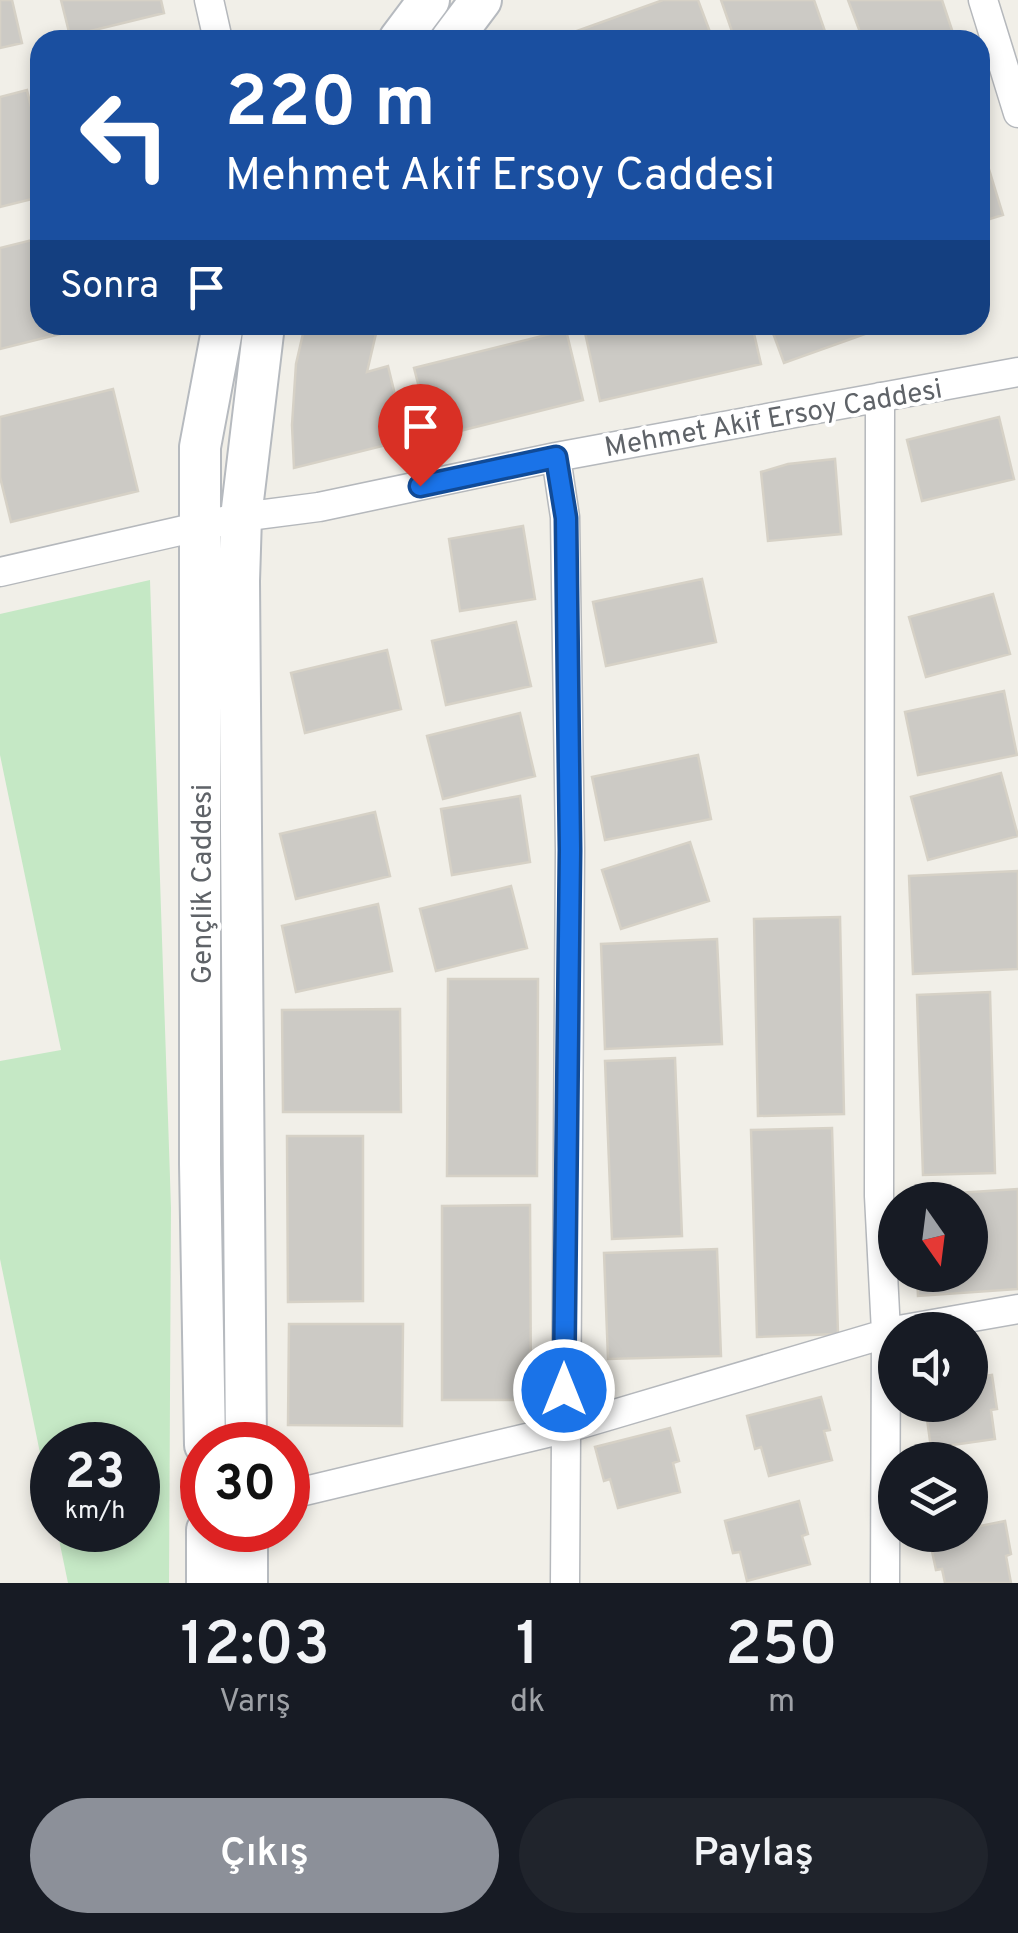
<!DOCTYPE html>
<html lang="tr">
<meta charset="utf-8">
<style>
body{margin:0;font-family:Overpass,sans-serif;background:#20242c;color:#f1f3f6;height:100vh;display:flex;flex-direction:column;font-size:38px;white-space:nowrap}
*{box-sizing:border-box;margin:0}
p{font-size:32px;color:#9ea1a6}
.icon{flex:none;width:55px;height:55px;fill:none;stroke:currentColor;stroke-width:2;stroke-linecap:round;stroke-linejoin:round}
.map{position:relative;height:1583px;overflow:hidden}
.side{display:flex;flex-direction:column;background:#171b24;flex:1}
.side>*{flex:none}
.top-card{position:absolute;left:30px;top:30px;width:960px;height:305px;border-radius:30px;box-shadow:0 5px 15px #0003;background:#1a4fa0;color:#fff;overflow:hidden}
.needle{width:65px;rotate:166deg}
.controls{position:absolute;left:878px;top:1182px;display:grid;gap:20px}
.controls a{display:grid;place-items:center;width:110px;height:110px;border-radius:50%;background:#171b24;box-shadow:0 5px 15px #0003;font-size:50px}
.speed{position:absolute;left:30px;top:1422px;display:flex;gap:20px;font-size:50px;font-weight:700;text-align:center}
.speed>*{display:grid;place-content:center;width:130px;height:130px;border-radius:50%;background:#171b24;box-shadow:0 5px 15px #0003;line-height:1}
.speed small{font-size:25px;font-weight:400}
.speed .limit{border:15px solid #d22;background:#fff;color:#111}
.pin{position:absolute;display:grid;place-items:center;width:85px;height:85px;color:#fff;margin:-102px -42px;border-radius:50% 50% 50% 0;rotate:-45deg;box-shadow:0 0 10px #0007}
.pin .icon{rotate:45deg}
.me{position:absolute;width:110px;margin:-55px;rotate:0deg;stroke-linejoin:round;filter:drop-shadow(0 0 8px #0008)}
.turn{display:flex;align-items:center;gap:35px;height:210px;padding:0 30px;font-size:45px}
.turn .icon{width:130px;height:130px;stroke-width:2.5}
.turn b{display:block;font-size:70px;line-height:85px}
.then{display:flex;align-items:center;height:95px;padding:0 30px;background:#0003;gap:20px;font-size:38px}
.eta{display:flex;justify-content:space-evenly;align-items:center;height:170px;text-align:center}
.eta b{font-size:60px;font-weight:600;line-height:70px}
.primary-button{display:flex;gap:20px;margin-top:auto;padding:20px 30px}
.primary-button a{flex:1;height:115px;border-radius:60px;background:#8c9099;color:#fff;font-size:40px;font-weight:600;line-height:115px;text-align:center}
.primary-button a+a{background:#20242c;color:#f1f3f6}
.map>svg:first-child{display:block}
.green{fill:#c5e8c5}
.building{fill:#cccac5;stroke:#d6d1c6;stroke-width:2.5}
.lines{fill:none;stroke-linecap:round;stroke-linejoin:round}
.street-casing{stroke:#b5b8bc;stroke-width:31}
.secondary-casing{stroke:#b6babf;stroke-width:44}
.street{stroke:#fff;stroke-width:28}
.secondary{stroke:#fff;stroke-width:40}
.route-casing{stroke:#114b97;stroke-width:25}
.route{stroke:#1a73e8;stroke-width:18}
.labels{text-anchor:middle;stroke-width:8;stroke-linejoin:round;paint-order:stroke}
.street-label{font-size:28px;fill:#5f6368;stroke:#fff}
</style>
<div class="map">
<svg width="1018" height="1583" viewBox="0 0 1018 1583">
<rect width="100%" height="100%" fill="#f1efe8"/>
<!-- green -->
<path class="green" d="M150,580L171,1208L169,1583H68L57,1530H138V1445H52V1511L0,1259V1061L61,1050L0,755V614Z"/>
<!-- building -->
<path class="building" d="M0,0H12L22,43L0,48Z
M61,0H161L164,13L70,36Z
M663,0H698L713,40H565L563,36Z
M721,0H814L828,40H735Z
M848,0H942L952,30L924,40H863Z
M27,90L40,144V197L0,207V97Z
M984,153L1003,215L980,222V154Z
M40,238V325H96L0,349V248Z
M305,325H378L367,372L388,366L406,440L294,468L292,425L296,364Z
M597,325H752L761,364L600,401L584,328Z
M770,325H890L784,363Z
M566,330L583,400L432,438L414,368Z
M113,389L138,491L11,522L0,477V417Z
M999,417L1014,479L922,501L907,440Z
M835,459L841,534L768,541L761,472L788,464Z
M523,526L535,599L460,611L449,539Z
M702,579L716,642L606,666L593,602Z
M993,594L1010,654L926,677L909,617Z
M516,622L531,686L446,705L432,641Z
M387,650L401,709L305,733L291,673Z
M1004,691L1017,755L918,775L905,712Z
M520,713L535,776L443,799L427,736Z
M698,755L711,819L605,840L592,777Z
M1001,773L1018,836L928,860L911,797Z
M520,796L530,862L452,875L441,809Z
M375,812L390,876L296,899L280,834Z
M690,842L709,901L621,929L602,870Z
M1018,871V969L913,974L909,876Z
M511,886L527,948L436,971L420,909Z
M378,904L392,971L296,992L282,926Z
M840,917L844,1114L758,1116L754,919Z
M717,939L722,1044L605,1049L601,944Z
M448,979H538L537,1176H447Z
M990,992L995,1173L923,1175L917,995Z
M400,1009L401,1112H283L282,1010Z
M675,1058L682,1236L612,1239L605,1061Z
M832,1128L838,1334L757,1337L751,1130Z
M287,1136H363V1301L288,1302Z
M1018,1189V1289L918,1296L917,1275H970V1200H912V1196Z
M530,1205L531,1400H442V1206Z
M717,1249L721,1356L608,1359L604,1253Z
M289,1324H403L402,1426L288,1425Z
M992,1375L997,1409L991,1410L995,1439L931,1448L927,1419H920L918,1405H970V1378Z
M821,1397L830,1430L824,1431L832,1460L769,1476L761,1447L755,1449L747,1416Z
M670,1428L679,1461L673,1463L680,1492L618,1508L610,1479L604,1481L595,1447Z
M799,1501L808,1534L802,1536L810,1564L747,1581L740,1552L733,1553L725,1521Z
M1005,1521L1011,1554L1006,1556L1011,1583H945L942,1569L936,1570L929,1537L970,1535V1528Z"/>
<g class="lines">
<!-- street casing -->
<g class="street-casing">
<path id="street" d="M209,0L218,40
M983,0L1018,113
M880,397L879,1196L886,1332L885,1583
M556,457L565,517L570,850L565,1583
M0,572L241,517L319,507L556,457L1018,372
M899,1330L1018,1309
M288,1495L564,1429L895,1331"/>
</g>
<!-- secondary casing -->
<g class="secondary-casing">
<path id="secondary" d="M399,40L429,0
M451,40L481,0
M205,1445L200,1164V447L223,325
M246,1445L239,581L241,517L264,325
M207,1530V1583
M247,1530V1583"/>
</g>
<!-- street -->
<use href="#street" class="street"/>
<!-- secondary -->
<use href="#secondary" class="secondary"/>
</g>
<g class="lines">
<!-- route casing -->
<g class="route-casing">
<path id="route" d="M420,486L556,457L566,518L570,850L564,1390"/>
</g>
<!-- route -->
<use href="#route" class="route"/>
</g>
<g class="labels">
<!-- street labels -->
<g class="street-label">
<text transform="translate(773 417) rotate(-10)" y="10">Mehmet Akif Ersoy Caddesi</text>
<text transform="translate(201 884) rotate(-90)" y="10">Gençlik Caddesi</text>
</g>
</g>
</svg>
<div class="controls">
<a><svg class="needle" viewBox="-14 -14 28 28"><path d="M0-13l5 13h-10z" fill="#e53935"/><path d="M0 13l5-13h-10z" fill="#9ea1a6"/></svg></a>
<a><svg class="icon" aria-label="sound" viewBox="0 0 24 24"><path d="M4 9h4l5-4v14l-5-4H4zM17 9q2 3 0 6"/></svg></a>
<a><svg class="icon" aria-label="layers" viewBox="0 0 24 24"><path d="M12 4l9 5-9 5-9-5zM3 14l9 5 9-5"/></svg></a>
</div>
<div class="speed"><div>23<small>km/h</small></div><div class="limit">30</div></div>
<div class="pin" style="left:420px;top:486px;background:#d93025"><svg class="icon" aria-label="arrive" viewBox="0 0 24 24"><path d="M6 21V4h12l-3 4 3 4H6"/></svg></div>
<svg class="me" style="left:564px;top:1390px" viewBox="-20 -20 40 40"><circle r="17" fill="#1a73e8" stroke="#fff" stroke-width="3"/><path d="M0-11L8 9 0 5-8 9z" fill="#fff"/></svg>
<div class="top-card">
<div class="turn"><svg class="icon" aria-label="left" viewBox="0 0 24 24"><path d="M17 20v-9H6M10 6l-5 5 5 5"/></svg><div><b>220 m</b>Mehmet Akif Ersoy Caddesi</div></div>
<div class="then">Sonra<svg class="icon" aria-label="arrive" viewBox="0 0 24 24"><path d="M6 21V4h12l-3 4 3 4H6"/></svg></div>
</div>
</div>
<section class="side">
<div class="eta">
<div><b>12:03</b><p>Varış</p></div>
<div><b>1</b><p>dk</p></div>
<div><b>250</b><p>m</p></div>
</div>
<div class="primary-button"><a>Çıkış</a><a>Paylaş</a></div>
</section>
